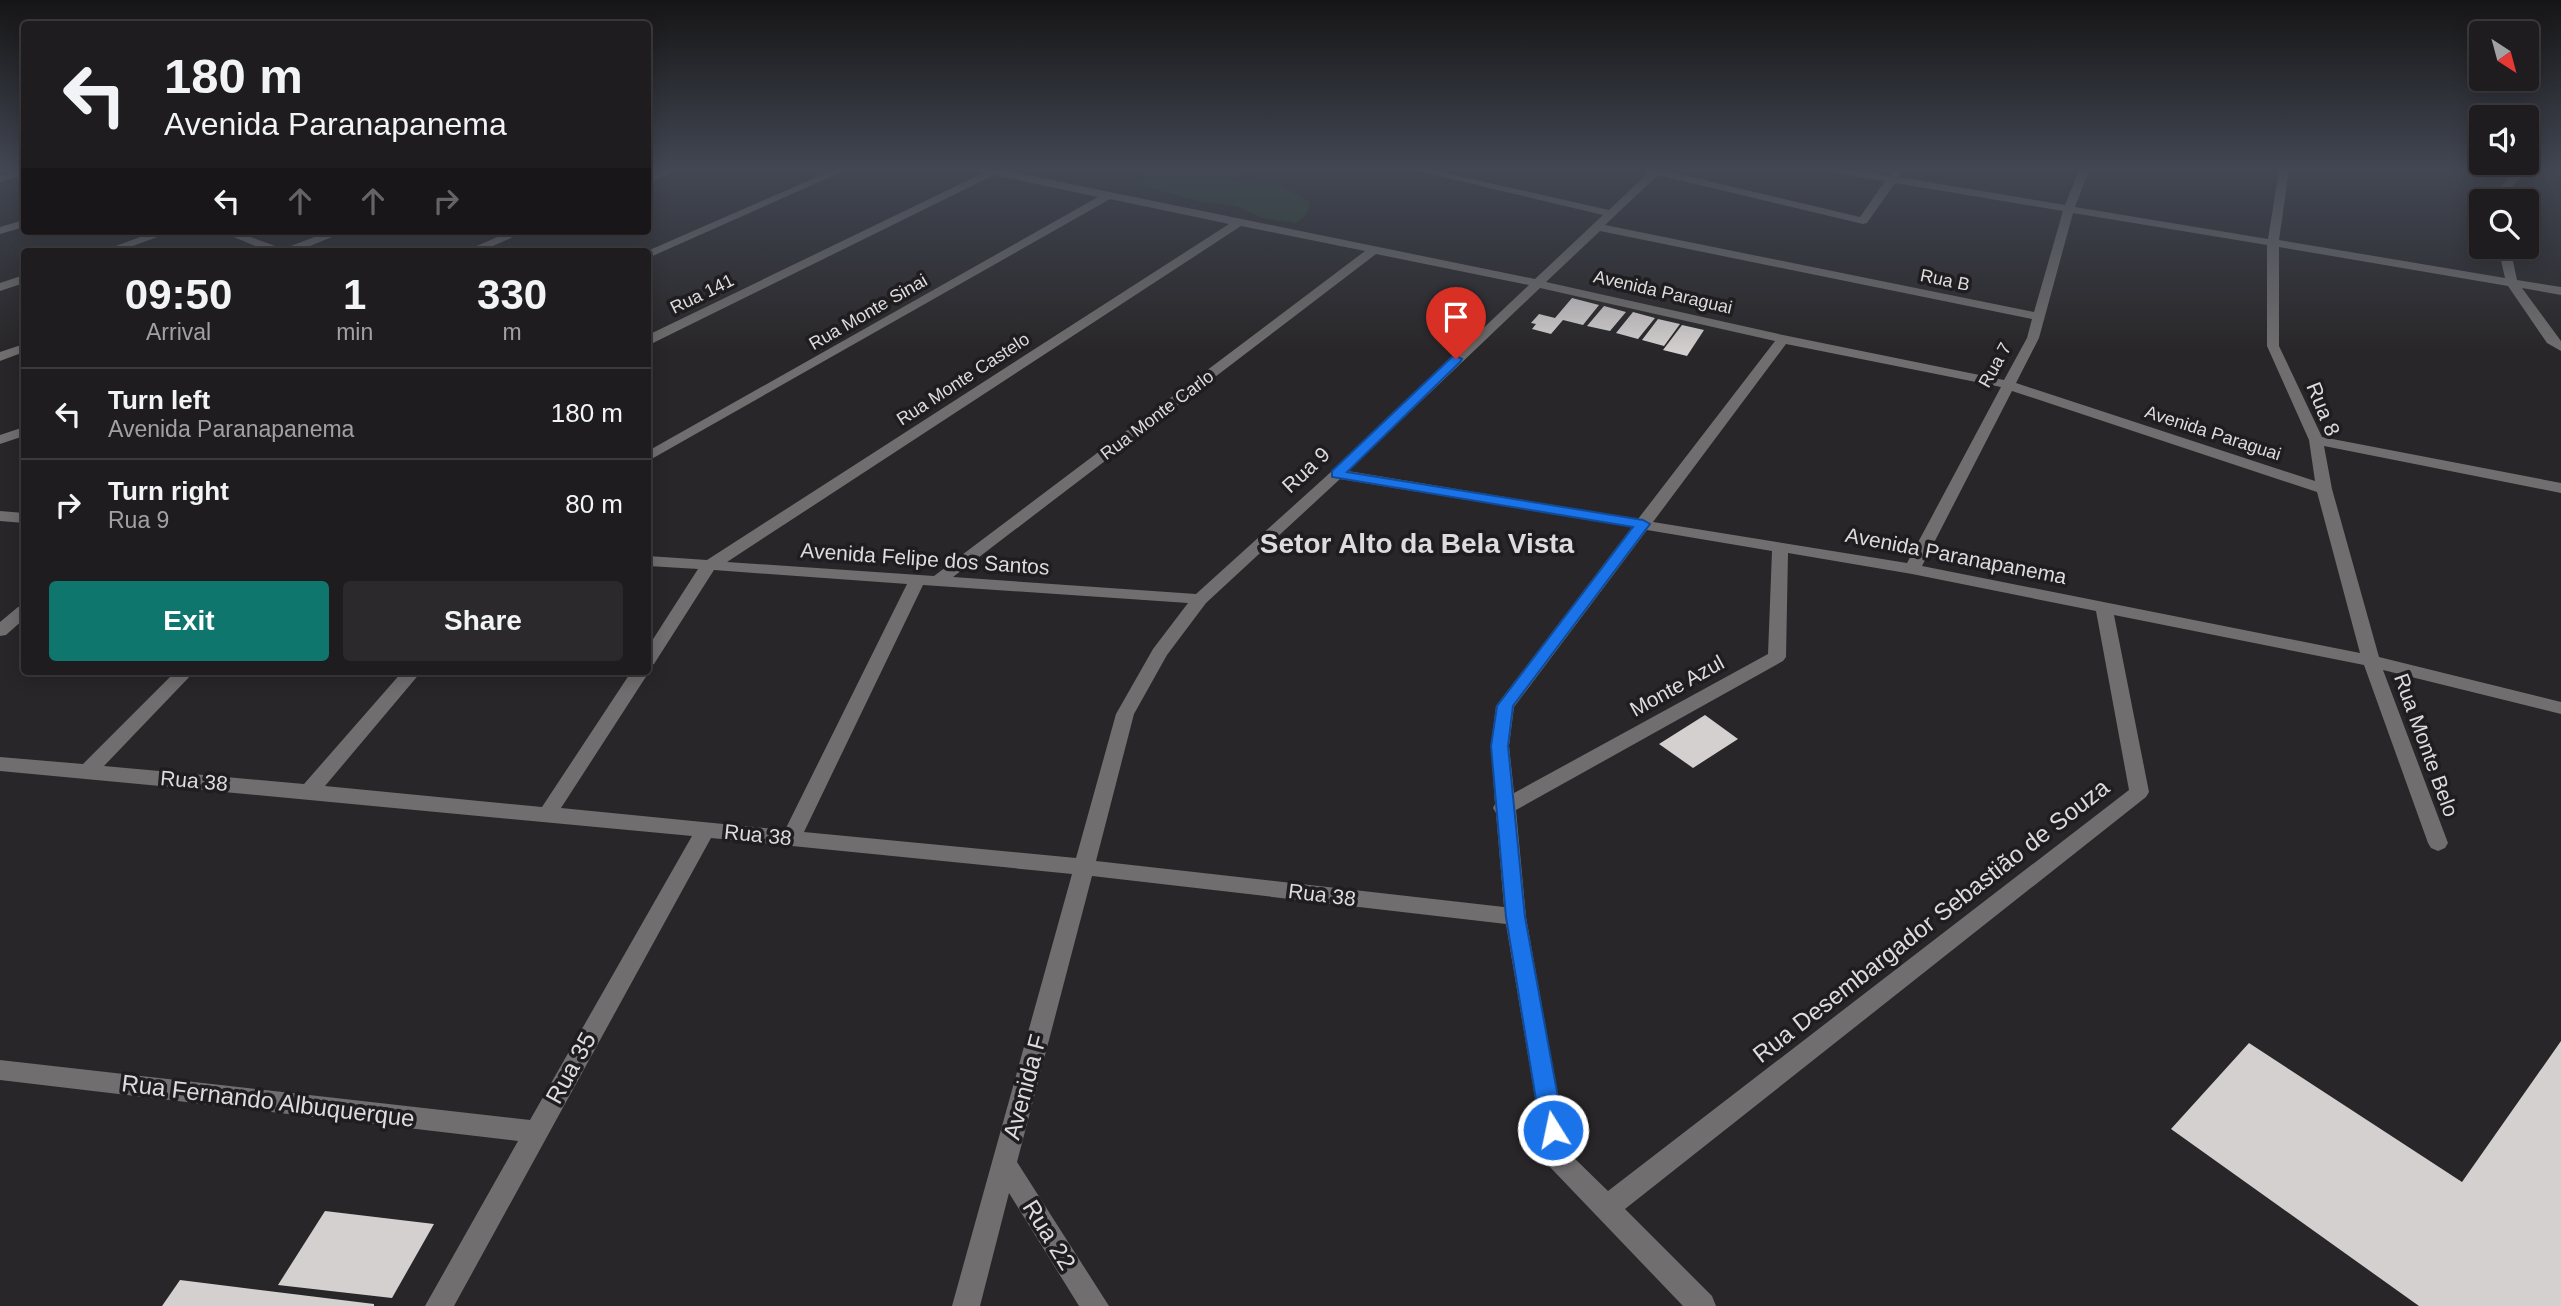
<!DOCTYPE html>
<meta charset="utf-8">
<style>
body{margin:0;font-family:Arial,sans-serif;background:#2b292b;color:#f1f3f6;height:100vh;display:flex;flex-direction:column;font-size:26px;white-space:nowrap}
*{box-sizing:border-box;margin:0}
p{font-size:23px;color:#a1a1a4}
.icon{flex:none;width:38px;height:38px;fill:none;stroke:currentColor;stroke-width:2;stroke-linecap:round;stroke-linejoin:round}
.map{position:relative;flex:1;overflow:hidden}
.details{position:absolute;left:21px;top:248px;width:630px;height:427px;display:flex;flex-direction:column;background:#1e1c1e;border-radius:7px;box-shadow:0 4px 18px #0003,0 0 0 2px #3c3a3c}
.details>*{flex:none}
.top-card{position:absolute;left:21px;top:21px;width:630px;height:214px;border-radius:7px;box-shadow:0 4px 18px #0003,0 0 0 2px #3c3a3c;background:#1e1c1e;color:#f1f3f6;overflow:hidden}
.needle{width:46px;rotate:144deg}
.buttons{position:absolute;left:2469px;top:21px;display:grid;gap:14px}
.buttons a{display:grid;place-items:center;width:70px;height:70px;border-radius:7px;background:#1e1c1e;box-shadow:0 4px 18px #0003,0 0 0 2px #3c3a3c;font-size:35px}
.pin{position:absolute;display:grid;place-items:center;width:60px;height:60px;color:#fff;margin:-72px -30px;border-radius:50% 50% 50% 0;rotate:-45deg;box-shadow:0 0 7px #0007}
.pin .icon{rotate:45deg}
.me{position:absolute;width:77px;margin:-38px;rotate:350deg;stroke-linejoin:round;filter:drop-shadow(0 0 5px #0008)}
.turn{display:flex;align-items:center;gap:24px;height:147px;padding:0 28px;font-size:32px}
.turn .icon{width:91px;height:91px;stroke-width:2.5}
.turn b{display:block;font-size:49px;line-height:60px}
.lanes{display:flex;align-items:center;height:66px;padding:0 28px;background:#0003;justify-content:center;gap:35px;direction:ltr}
.lanes .off{opacity:.35}
.eta{display:flex;justify-content:space-evenly;align-items:center;height:119px;text-align:center}
.eta b{font-size:42px;font-weight:700;line-height:49px}
.cta{display:flex;gap:14px;margin-top:auto;padding:14px 28px}
.cta a{flex:1;height:80px;border-radius:7px;background:#0f766e;color:#fff;font-size:28px;font-weight:700;line-height:80px;text-align:center}
.cta a+a{background:#2b292b;color:#f1f3f6}
ul{padding:0;list-style:none}
li{display:flex;align-items:center;gap:21px;height:91px;padding:0 28px;border-top:2px solid #3c3a3c}
li div{flex:1}
li b{display:block;font-size:26px}
li em{font-style:normal}
.map>svg:first-child{display:block}
.green{fill:#28422d}
.building{fill:#d4d0cf}
.lines{fill:none;stroke-linecap:round;stroke-linejoin:round}
.minor{fill:#706e6e;fill-rule:evenodd}
.route{fill:#1a73e8;stroke:#114b97;stroke-width:2}
.labels{text-anchor:middle;stroke-width:7;stroke-linejoin:round;paint-order:stroke}
.far-street-label{font-size:18px;fill:#dddcdd;stroke:#1f1d1f}
.street-label{font-size:21px;fill:#dddcdd;stroke:#1f1d1f}
.near-street-label{font-size:24px;fill:#dddcdd;stroke:#1f1d1f}
.district-label{font-size:28px;font-weight:bold;fill:#dddcdd;stroke:#1f1d1f}
</style>
<div class="map">
<svg width="2561" height="1306" viewBox="0 0 2561 1306">
<rect width="100%" height="100%" fill="#282628"/>
<!-- green -->
<path class="green" d="M1155,170H1256L1224,181L1280,185L1310,202L1307,214L1296,223L1262,218L1237,206L1202,202L1137,184Z"/>
<!-- building -->
<path class="building" d="M1572,298L1599,305L1583,325L1563,320L1551,334L1532,329L1536,324L1531,323L1539,314L1555,318Z
M1604,306L1626,312L1610,331L1587,326Z
M1633,312L1655,318L1638,339L1616,333Z
M1658,319L1680,324L1664,346L1642,340Z
M1682,325L1704,330L1687,356L1663,350Z
M1705,715L1738,739L1693,768L1659,744Z
M2561,1041V1306H2419L2171,1129L2249,1043L2462,1182Z
M325,1211L434,1224L392,1298L278,1285Z
M180,1280L374,1304V1306H162Z"/>
<g class="lines">
<!-- minor -->
<path class="minor" d="M24,170V175L0,182V176Z
M664,170H678L648,183V176Z
M833,170H846L648,258V252H645Z
M979,170H1002L1535,279L1603,215L1414,170H1432L1609,210L1648,173L1645,170H1662L1860,217L1885,181L1837,173L1832,170H1854L1889,176L1896,170L1901,173L1898,177L2065,205L2079,170H2089L2075,207L2268,239L2279,170H2289L2279,240L2505,278L2498,247H2510L2517,280L2561,287V295L2522,288L2561,341V351L2547,343L2508,286L2279,247V346L2322,437L2561,483V493L2324,446L2332,489L2379,657L2561,702V714L2383,670L2448,843L2445,848L2438,851L2431,848L2428,843L2364,665L2114,615L2149,792L2146,797L1625,1209L1712,1296L1716,1306H1683L1548,1165L1545,1157L1506,924L1092,876L1017,1162L1109,1306H1079L1009,1193L980,1306H952L1072,874L711,838L454,1306H425L518,1141L0,1080V1060L530,1120L692,836L0,771V757L83,764L175,672H194L104,766L304,784L402,672H421L325,786L542,807L631,672H648V670L649,672L561,808L785,830L907,584L714,570L654,664L648,666V647L698,569L648,566V556L707,560L1229,224L1110,199L648,461V451L1098,197L994,175L653,343L648,344V335L983,173ZM1658,175L1863,224L1867,223L1895,183L2063,211L2034,312L1605,225ZM2073,213L2267,245V346L2309,440L2315,481L2016,383L2039,338ZM1241,226L1365,251L934,576L727,562ZM1600,231L2032,319L2027,338L2004,380L1783,335L1546,282ZM1376,254L1529,285L1332,471L1196,594L953,577ZM1540,288L1775,341L1638,519L1348,471ZM1786,344L2001,387L1907,563L1653,522ZM2012,391L2317,492L2360,653L1922,566ZM1340,479L1632,527L1496,706L1491,746L1495,804L1493,808L1496,813L1504,907L1096,861L1134,714L1167,655L1206,603ZM1647,530L1772,551L1768,654L1514,793L1509,746L1514,707ZM1788,553L1912,574L2096,611L2129,790L1608,1191L1568,1152L1526,917L1516,810L1783,661L1786,657ZM923,585L1188,603L1153,649L1116,714L1076,858L804,832Z
M2523,170H2536L2517,181L2500,201H2490L2509,177Z
M24,220V227L0,234V227Z
M157,231H174L116,252H99Z
M219,231H235L283,249L330,231H347L295,252H270Z
M511,231H527L479,252H463Z
M24,275V283L0,291V283Z
M24,344V352L0,361V352Z
M24,427V436L0,444V435Z
M0,511L24,513V523L0,521Z
M24,606V619L6,635L0,636V622L18,607Z"/>
</g>
<!-- sky -->
<linearGradient id="sky" x2="0" y2="1"><stop stop-color="#161516"/><stop offset="0.48" stop-color="#424753"/><stop offset="1" stop-color="#424753" stop-opacity="0"/></linearGradient>
<rect width="2561" height="353" fill="url(#sky)"/>
<!-- route -->
<path class="route" d="M1456,356L1462,359L1460,362L1347,472L1643,520L1650,524L1513,706L1508,746L1525,917L1564,1130L1560,1137L1553,1140L1545,1137L1541,1130L1506,917L1491,746L1497,706L1633,527L1332,477V471L1452,357Z"/>
<g class="labels">
<!-- far-street labels -->
<g class="far-street-label">
<text transform="translate(1945 280) rotate(12)" y="6">Rua B</text>
<text transform="translate(1663 292) rotate(13)" y="6">Avenida Paraguai</text>
<text transform="translate(702 294) rotate(-26)" y="6">Rua 141</text>
<text transform="translate(868 312) rotate(-30)" y="6">Rua Monte Sinai</text>
<text transform="translate(1995 365) rotate(-61)" y="6">Rua 7</text>
<text transform="translate(963 379) rotate(-33)" y="6">Rua Monte Castelo</text>
<text transform="translate(1157 415) rotate(-37)" y="6">Rua Monte Carlo</text>
<text transform="translate(2213 433) rotate(18)" y="6">Avenida Paraguai</text>
</g>
<!-- street labels -->
<g class="street-label">
<text transform="translate(2323 409) rotate(68)" y="7">Rua 8</text>
<text transform="translate(1306 470) rotate(-43)" y="7">Rua 9</text>
<text transform="translate(1956 556) rotate(11)" y="7">Avenida Paranapanema</text>
<text transform="translate(925 559) rotate(4)" y="7">Avenida Felipe dos Santos</text>
<text transform="translate(1677 686) rotate(-29)" y="7">Monte Azul</text>
<text transform="translate(2426 745) rotate(70)" y="7">Rua Monte Belo</text>
<text transform="translate(194 781) rotate(5)" y="7">Rua 38</text>
<text transform="translate(758 835) rotate(6)" y="7">Rua 38</text>
<text transform="translate(1322 895) rotate(7)" y="7">Rua 38</text>
</g>
<!-- near-street labels -->
<g class="near-street-label">
<text transform="translate(1931 921) rotate(-38)" y="8">Rua Desembargador Sebastião de Souza</text>
<text transform="translate(571 1068) rotate(-61)" y="8">Rua 35</text>
<text transform="translate(1025 1087) rotate(-75)" y="8">Avenida F</text>
<text transform="translate(268 1101) rotate(7)" y="8">Rua Fernando Albuquerque</text>
<text transform="translate(1049 1235) rotate(58)" y="8">Rua 22</text>
</g>
<!-- district labels -->
<g class="district-label">
<text x="1417" y="553">Setor Alto da Bela Vista</text>
</g>
</g>
</svg>
<div class="buttons">
<a><svg class="needle" viewBox="-14 -14 28 28"><path d="M0-13l5 13h-10z" fill="#e53935"/><path d="M0 13l5-13h-10z" fill="#a1a1a4"/></svg></a>
<a><svg class="icon" aria-label="sound" viewBox="0 0 24 24"><path d="M4 9h4l5-4v14l-5-4H4zM17 9q2 3 0 6"/></svg></a>
<a><svg class="icon" aria-label="search" viewBox="0 0 24 24"><circle cx="10" cy="10" r="6"/><path d="M15 15l6 6"/></svg></a>
</div>
<div class="pin" style="left:1456px;top:359px;background:#d93025"><svg class="icon" aria-label="arrive" viewBox="0 0 24 24"><path d="M6 21V4h12l-3 4 3 4H6"/></svg></div>
<svg class="me" style="left:1553px;top:1130px" viewBox="-20 -20 40 40"><circle r="17" fill="#1a73e8" stroke="#fff" stroke-width="3"/><path d="M0-11L8 9 0 5-8 9z" fill="#fff"/></svg>
<div class="top-card">
<div class="turn"><svg class="icon" aria-label="left" viewBox="0 0 24 24"><path d="M17 20v-9H6M10 6l-5 5 5 5"/></svg><div><b>180 m</b>Avenida Paranapanema</div></div>
<div class="lanes"><svg class="icon" aria-label="left" viewBox="0 0 24 24"><path d="M17 20v-9H6M10 6l-5 5 5 5"/></svg><svg class="icon off" aria-label="ahead" viewBox="0 0 24 24"><path d="M12 20V5M6 11l6-6 6 6"/></svg><svg class="icon off" aria-label="ahead" viewBox="0 0 24 24"><path d="M12 20V5M6 11l6-6 6 6"/></svg><svg class="icon off" aria-label="right" viewBox="0 0 24 24"><path d="M7 20v-9h11M14 6l5 5-5 5"/></svg></div>
</div>
<section class="details">
<div class="eta">
<div><b>09:50</b><p>Arrival</p></div>
<div><b>1</b><p>min</p></div>
<div><b>330</b><p>m</p></div>
</div>
<ul>
<li><svg class="icon" aria-label="left" viewBox="0 0 24 24"><path d="M17 20v-9H6M10 6l-5 5 5 5"/></svg><div><b>Turn left</b><p>Avenida Paranapanema</p></div><em>180 m</em></li>
<li><svg class="icon" aria-label="right" viewBox="0 0 24 24"><path d="M7 20v-9h11M14 6l5 5-5 5"/></svg><div><b>Turn right</b><p>Rua 9</p></div><em>80 m</em></li>
</ul>
<div class="cta"><a>Exit</a><a>Share</a></div>
</section>
</div>
